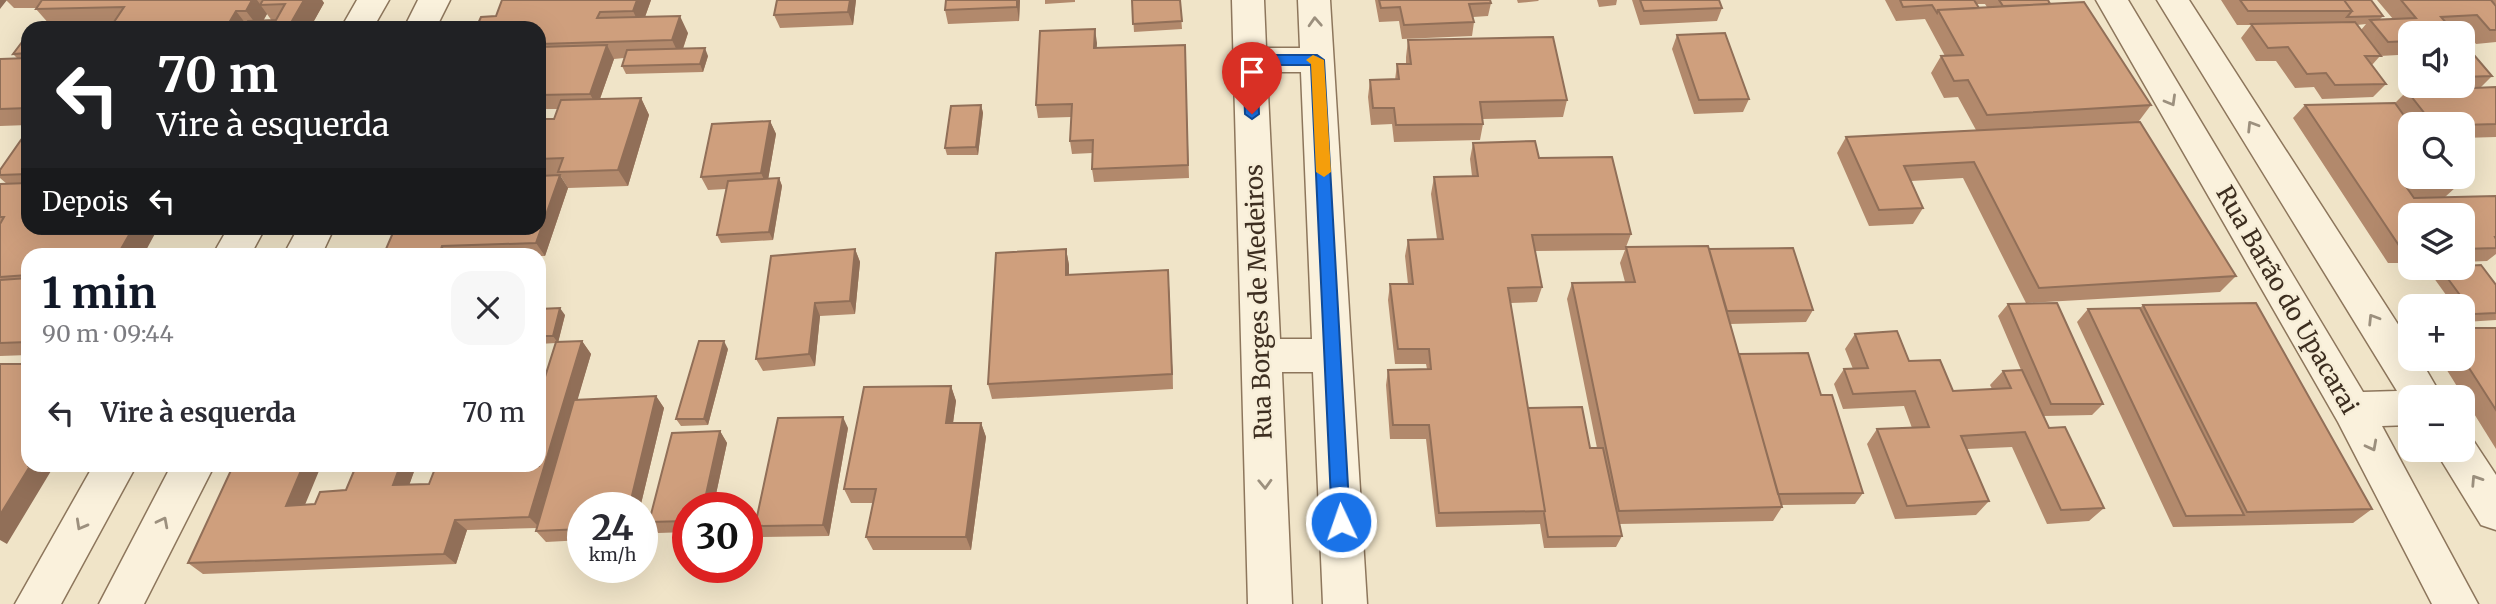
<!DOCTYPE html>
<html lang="pt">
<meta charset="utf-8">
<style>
body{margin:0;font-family:Merriweather,serif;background:#f7f7f7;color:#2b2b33;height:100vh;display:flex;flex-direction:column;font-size:26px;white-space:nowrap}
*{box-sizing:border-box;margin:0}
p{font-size:23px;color:#7c7c81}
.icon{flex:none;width:38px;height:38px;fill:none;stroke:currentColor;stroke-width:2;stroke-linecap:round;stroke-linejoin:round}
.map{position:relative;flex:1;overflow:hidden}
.side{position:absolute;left:21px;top:248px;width:525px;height:224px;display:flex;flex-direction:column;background:#fff;border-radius:21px;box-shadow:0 7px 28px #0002}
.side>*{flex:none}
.guide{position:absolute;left:21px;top:21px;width:525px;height:214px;border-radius:21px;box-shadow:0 7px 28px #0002;background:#202124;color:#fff;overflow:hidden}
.fabs{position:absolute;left:2398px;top:21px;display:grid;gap:14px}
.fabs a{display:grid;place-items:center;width:77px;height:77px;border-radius:14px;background:#fff;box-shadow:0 7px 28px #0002;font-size:35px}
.speed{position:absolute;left:567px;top:492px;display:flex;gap:14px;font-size:35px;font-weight:700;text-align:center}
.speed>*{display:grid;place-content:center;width:91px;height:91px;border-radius:50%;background:#fff;box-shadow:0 7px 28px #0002;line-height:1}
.speed small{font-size:18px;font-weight:400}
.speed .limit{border:10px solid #d22;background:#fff;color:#111}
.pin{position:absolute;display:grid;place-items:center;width:60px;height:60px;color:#fff;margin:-72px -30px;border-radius:50% 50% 50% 0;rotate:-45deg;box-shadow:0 0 7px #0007}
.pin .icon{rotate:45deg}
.me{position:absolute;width:77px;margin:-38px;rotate:357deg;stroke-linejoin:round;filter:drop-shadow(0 0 5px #0008)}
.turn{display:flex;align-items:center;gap:24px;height:147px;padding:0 21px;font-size:32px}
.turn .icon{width:91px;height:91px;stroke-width:2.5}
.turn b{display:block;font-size:49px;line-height:60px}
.then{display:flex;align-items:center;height:66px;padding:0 21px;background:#0003;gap:14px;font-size:26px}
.round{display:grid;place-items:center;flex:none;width:74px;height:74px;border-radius:21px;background:#f7f7f7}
.summary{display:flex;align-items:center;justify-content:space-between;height:119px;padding:0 21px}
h1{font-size:42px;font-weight:700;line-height:52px;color:#111827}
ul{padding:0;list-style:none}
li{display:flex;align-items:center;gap:21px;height:91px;padding:0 21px}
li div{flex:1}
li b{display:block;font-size:26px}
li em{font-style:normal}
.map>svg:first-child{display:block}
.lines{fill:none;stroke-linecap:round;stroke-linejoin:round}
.minor-casing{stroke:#8d765c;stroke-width:3}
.minor{fill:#faf1dc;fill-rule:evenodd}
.wall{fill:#b2896c;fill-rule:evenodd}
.shaded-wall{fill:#916f58}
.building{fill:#cf9f7d;stroke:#916f58;stroke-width:2}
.oneway{stroke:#9c907e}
.route{fill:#1a73e8;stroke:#114b97;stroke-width:2}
.slow{fill:#f59e0b}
.labels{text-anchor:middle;stroke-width:5;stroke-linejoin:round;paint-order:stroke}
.street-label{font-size:24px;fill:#3d2e20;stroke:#f7eed8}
</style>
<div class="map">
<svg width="2496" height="604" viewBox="0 0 2496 604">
<rect width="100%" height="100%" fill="#f0e4c8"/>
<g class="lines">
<!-- minor casing -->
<g class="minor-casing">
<path id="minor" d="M357,0H389L373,28H341Z
M418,0H450L436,28H404Z
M1232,0H1264L1266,48H1300L1298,0H1330L1367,604H1323L1313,372H1282L1292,604H1248ZM1267,72H1301L1312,339H1280Z
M2096,0H2128L2363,392L2397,391L2157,0H2189L2410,343V359H2420L2442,397H2410V425L2382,426L2478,604H2432L2338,422Z
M228,228H265L250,256H212Z
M298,228H334L321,256H283Z
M2462,434L2471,437L2496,475V530L2481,525L2435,450H2462Z
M93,466H136L61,604H15Z
M171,466H214L144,604H99Z"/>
</g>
<!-- minor -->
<use href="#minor" class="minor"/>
</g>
<!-- wall -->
<path class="wall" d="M0,0H322L324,3L310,28L112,25L57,26L50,25L36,9L37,8H14L6,0ZM267,14L272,21H263Z
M651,0L645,17L688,33L683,49L708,56L703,72L626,74L622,66L624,58L614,59L600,99L641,98L649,115L628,186L568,188L559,175H539V119H554L558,109H539V28L496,16Z
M856,0L853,25L780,28L774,15Z
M1020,0L1019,21L948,24L945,10Z
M1045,0H1075V2L1045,4Z
M1132,0H1180L1182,29L1134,32Z
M1375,0H1490L1491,3L1488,16L1473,17L1474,22L1472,36L1402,39L1399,21L1379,22Z
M1517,0H1539L1538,1L1518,3Z
M1597,0H1617L1616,5L1599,7Z
M1632,0H1719L1722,8L1717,21L1640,25Z
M1885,0H2048L2050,4L2151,105L2139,121L2236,276L2220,292L2026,303L1963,178L1911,181L1923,208L1913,224L1869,226L1837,153L1846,137L1976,130L1958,97L1944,98L1931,73L1941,56H1945L1925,19L1896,21ZM1977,4H1985L1987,7L1979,8Z
M2221,0H2371L2383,16L2380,19H2393L2377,0H2496V4H2494L2496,6V42L2476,44L2464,29L2410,33V69L2398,55L2380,56L2372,65L2386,84L2373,97L2322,99L2314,87L2295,88L2276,61H2256L2241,38L2251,25H2237ZM2366,24L2361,30L2357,25Z
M28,34V125L0,126V59H18L13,54Z
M1677,35L1749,99L1743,112L1694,114L1672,49Z
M1408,40L1567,100L1563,117L1483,119V124L1480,140L1394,142L1392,124L1371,125L1368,97L1370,80H1395L1397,64H1406V57Z
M2462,41L2492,76L2480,88L2496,87V137L2462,138V124H2410L2456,187L2445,197L2496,196V254L2487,261L2462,262V215H2410V263H2388L2293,118L2305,105L2395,103L2407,91L2426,90L2423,86H2462Z
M1097,43L1096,48L1185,45L1189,178L1094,182L1092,169V153L1072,154L1070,141L1071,117L1038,118L1036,105Z
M981,105L983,113L978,155H947L945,148Z
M770,121L776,134L768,179L779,178L782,186L773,240L721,243L717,235L726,189L708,190L701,177Z
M28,130V355L0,356V184H7L0,178V170Z
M1473,143L1539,158L1631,234L1626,247L1709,249L1813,310L1806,322L1730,324L1739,354L1821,395L1863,493L1855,504L1781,505L1782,507L1773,521L1619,524L1622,536L1616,547L1544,548L1540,524L1436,527L1426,439H1390L1386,385L1388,370L1427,369L1426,364H1395L1388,300L1390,284H1408L1405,256L1408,240L1437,239L1431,194L1434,177L1472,176L1470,159ZM1625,250L1620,263L1625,282L1572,283L1567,299L1597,448H1590L1528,408L1510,303L1537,302L1542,287L1535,251Z
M560,175L568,188L545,256H383Z
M855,249L860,262L855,314L820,316L815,366L763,371L756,359Z
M1066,249L1069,265V275L1169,286L1173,389L992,399L988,384Z
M2437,268H2462L2496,285V320L2465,322L2462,318V306H2454L2431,274Z
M2008,304L2103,404L2092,415L2044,416L2049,428L2104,508L2089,521L2047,524L2012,447L1967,449L1989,501L1976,515L1895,519L1867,444L1877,429L1912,428L1904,406L1843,409L1834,384L1844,369H1853L1845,349L1855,334L1909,361L1953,391L1992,389L1990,385L2003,371L2021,370L1998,316Z
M2143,305L2372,509L2353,523L2173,527L2077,322L2088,309L2140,308Z
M539,309L565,315L558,342L582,341L591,354L577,400L656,396L664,408L640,508H583V540L546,542L536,531L537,528L467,530L456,564L203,574L188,563L305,505L315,504L346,490L416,466L409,485L429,484L539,466L556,343L539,344Z
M2462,328H2496V449L2440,359H2462Z
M728,349L708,425L681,426L676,419Z
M951,386L956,401L953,423H981L986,437L971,550H873L866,537L873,503H851L844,489Z
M848,428L829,536L762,537L755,526Z
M720,431L727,443L713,508H688V532L658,533L649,522Z"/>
<!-- shaded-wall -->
<path class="shaded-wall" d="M0,0H7L0,9Z
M252,0H257L267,14L259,28L246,11Z
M304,0H322L324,3L310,28H288Z
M637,0H651L641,28L633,11Z
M850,0H856L853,25L848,12Z
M1017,0H1020L1019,21L1017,7Z
M236,11L249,28H226Z
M680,16L688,33L680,57L672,40Z
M1095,29L1097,43L1096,62L1094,48Z
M607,45L614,59L597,107L590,94Z
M705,48L708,56L703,72L700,64Z
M641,98L649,115L628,186L618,170Z
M981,105L983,113L978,155L976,147Z
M770,121L776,134L767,186L761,173Z
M560,175L568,188L545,256L536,243Z
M779,178L782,186L773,240L769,232Z
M133,228H158L143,256H117Z
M442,246L450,256H439Z
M855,249L860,262L855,314L850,301Z
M1066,249L1069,265V291L1066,275Z
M1168,270L1169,286L1173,389L1172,374Z
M815,303L820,316L815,366L809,354Z
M560,308L565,315L558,343L553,336Z
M582,341L591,354L540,528L529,517Z
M724,341L728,349L708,425L704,419Z
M539,355L543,361L539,374Z
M951,386L956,401L951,437L946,423Z
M656,396L664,408L640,508H629Z
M843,417L848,428L829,536L823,525Z
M981,423L986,437L971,550L966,537Z
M720,431L727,443L713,508H703Z
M30,466H54L7,544L0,540V515Z
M303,466H321L300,517L286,506Z
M400,466H416L405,497L393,485Z
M455,520L467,530L456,564L444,554Z"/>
<!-- building -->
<path class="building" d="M42,0H252L246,11H236L226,28H110L124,7L36,9Z
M263,0H304L288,28H244L248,21L276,20L285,4L260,5Z
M502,0H637L633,11L600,12L597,18L680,16L672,40L539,44V28H476L481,17L496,16Z
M777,0H850L848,12L774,15Z
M946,0H1017V7L945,10Z
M1132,0H1180L1182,21L1133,24Z
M1379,0H1490L1491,3L1469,4L1474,22L1404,25L1400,7L1381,8Z
M1640,0H1719L1722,8L1644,11Z
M1900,0H1974L1979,8L1938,10L1937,13L1932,5L1903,7Z
M1999,0H2048L2050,4L2003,6Z
M2240,0H2344L2352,11H2248Z
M2344,0H2371L2383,16L2347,17L2352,11Z
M2401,0H2491L2496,6V30H2490L2477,15L2441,17L2455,33H2410V41L2388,42L2370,20L2416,18Z
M2084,2L2151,105L1987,115L1968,80L1954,81L1941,56L1963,55L1938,10Z
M2355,22L2381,56H2365L2386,84L2335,85L2326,73L2307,74L2288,47L2268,48L2251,24Z
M35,25H55L61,28H32Z
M1095,29L1094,48L1185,45L1188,165L1092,169L1093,140L1070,141L1072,104L1036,105L1040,31Z
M1725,33L1749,99L1699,100L1677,35Z
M28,34V53L13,54Z
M1553,37L1567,100L1480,102L1483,124L1396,125L1394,108H1373L1370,80L1399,79L1397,64H1411L1408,40Z
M2462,41L2492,76L2462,77Z
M607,45L590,94L539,95V47Z
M705,48L700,64L622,66L627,50Z
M28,58V108L0,109V59Z
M2496,87V124L2462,125V124H2433L2407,91Z
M641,98L618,170L558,172L563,158L539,159V119H554L561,100Z
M2395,103L2410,124V177H2448L2456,187L2407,188L2414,198L2496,196V237H2495L2496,239V248L2462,249V215H2410V250H2402L2305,105Z
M981,105L976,147L945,148L951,106Z
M770,121L761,173L701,177L712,124Z
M2140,122L2236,276L2039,288L1974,162L1904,166L1923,208L1879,210L1846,137Z
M28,130V174L0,175V170Z
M1535,141L1539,158L1612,157L1631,234L1532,235L1542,287L1508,288L1545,511L1439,513L1429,425H1393L1388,370L1431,369L1429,349H1398L1390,284H1413L1408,240L1443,239L1434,177L1478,176L1473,143Z
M560,175L536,243L442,246L439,256H383L395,228H539V176Z
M779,178L769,232L717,235L728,181Z
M28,183V228H133L117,256H28V275L0,277V224L4,217H0V184Z
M1708,246L1782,507L1619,511L1572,283L1635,282L1626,247Z
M1793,248L1813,310L1727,311L1709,249Z
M855,249L850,301L815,303L809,354L756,359L771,256Z
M1066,249V275L1168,270L1172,374L988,384L996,253Z
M2481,265L2496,285V313L2474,314L2440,268H2462V266Z
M28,278V342L0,343V280Z
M2057,303L2103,404H2051L2008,304Z
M2256,303L2372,509L2247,512L2143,305Z
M560,308L553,336H539V309Z
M2140,308L2244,515L2186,516L2088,309Z
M2462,328H2496V410L2462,357Z
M1897,331L1909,361L1940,360L1953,391L2011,388L2003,371L2022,370L2049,428L2065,427L2104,508L2061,510L2025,432L1961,436L1989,501L1907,506L1877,429L1929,427L1915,391L1853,394L1844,369L1868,368L1855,334Z
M582,341L529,517L455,520L444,554L188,563L233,466H303L286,506L315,504L320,492L346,490L356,466H400L393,485L429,484L436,466H539V396L556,342Z
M699,341H724L704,419H676Z
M1808,353L1821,395H1832L1863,493L1778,494L1739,354Z
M0,364H28V427L27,428H28V466H30L0,515Z
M951,386L946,423H981L966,537H866L876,489H844L864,387Z
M656,396L629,508H583V529L536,531L574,400Z
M1582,407L1590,448H1603L1622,536L1548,537L1544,513L1545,511L1528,408Z
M843,417L823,525L755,526L778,418Z
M720,431L703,508H688V521L649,522L672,433Z"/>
<!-- one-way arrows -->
<defs><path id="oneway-chevron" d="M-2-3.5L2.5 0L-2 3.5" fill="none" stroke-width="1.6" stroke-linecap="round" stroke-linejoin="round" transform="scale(1.75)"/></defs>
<g class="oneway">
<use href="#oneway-chevron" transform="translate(1315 22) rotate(-93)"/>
<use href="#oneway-chevron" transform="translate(2171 101) rotate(60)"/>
<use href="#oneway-chevron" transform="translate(2252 126) rotate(-122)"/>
<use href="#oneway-chevron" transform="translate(2373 319) rotate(-122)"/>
<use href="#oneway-chevron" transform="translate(2372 446) rotate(62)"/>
<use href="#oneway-chevron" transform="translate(2476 480) rotate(-123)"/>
<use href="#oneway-chevron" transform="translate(1265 484) rotate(88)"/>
<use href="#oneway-chevron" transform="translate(163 522) rotate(-63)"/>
<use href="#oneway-chevron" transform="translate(81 525) rotate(119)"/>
</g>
<!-- route -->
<path class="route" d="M1250,55H1317L1324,60L1350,522L1348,527L1341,530L1335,527L1332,522L1311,65H1257L1259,114L1252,119L1245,114L1243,60Z"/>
<!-- slow -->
<path class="slow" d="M1313,55L1324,60L1331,172L1324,177L1316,172L1311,64L1306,60Z"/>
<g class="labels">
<!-- street labels -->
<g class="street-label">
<text transform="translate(2287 300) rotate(60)" y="8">Rua Barão do Upacarai</text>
<text transform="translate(1259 302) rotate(-92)" y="8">Rua Borges de Medeiros</text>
</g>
</g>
</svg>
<div class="fabs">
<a><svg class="icon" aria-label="sound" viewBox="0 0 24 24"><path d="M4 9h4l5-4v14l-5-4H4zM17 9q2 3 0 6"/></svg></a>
<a><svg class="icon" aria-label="search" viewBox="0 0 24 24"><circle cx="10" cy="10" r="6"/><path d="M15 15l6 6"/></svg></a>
<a><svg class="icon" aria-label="layers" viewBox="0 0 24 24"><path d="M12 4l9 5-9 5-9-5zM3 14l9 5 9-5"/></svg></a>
<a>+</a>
<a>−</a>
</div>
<div class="speed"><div>24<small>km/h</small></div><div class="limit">30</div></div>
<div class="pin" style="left:1252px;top:114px;background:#d93025"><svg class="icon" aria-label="arrive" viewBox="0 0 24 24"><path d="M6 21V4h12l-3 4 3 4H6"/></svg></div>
<svg class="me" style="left:1341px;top:522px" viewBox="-20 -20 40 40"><circle r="17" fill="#1a73e8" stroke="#fff" stroke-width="3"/><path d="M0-11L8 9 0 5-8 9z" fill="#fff"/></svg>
<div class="guide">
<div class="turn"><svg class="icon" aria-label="left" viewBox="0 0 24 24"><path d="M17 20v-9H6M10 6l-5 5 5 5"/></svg><div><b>70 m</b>Vire à esquerda</div></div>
<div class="then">Depois<svg class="icon" aria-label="left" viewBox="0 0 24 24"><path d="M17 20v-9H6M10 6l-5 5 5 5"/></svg></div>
</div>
<section class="side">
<div class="summary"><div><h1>1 min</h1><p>90 m · 09:44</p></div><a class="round"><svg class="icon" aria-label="close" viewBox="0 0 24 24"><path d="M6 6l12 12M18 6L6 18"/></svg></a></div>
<ul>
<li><svg class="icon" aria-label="left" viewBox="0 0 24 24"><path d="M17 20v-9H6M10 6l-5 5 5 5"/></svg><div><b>Vire à esquerda</b></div><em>70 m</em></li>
</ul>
</section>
</div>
